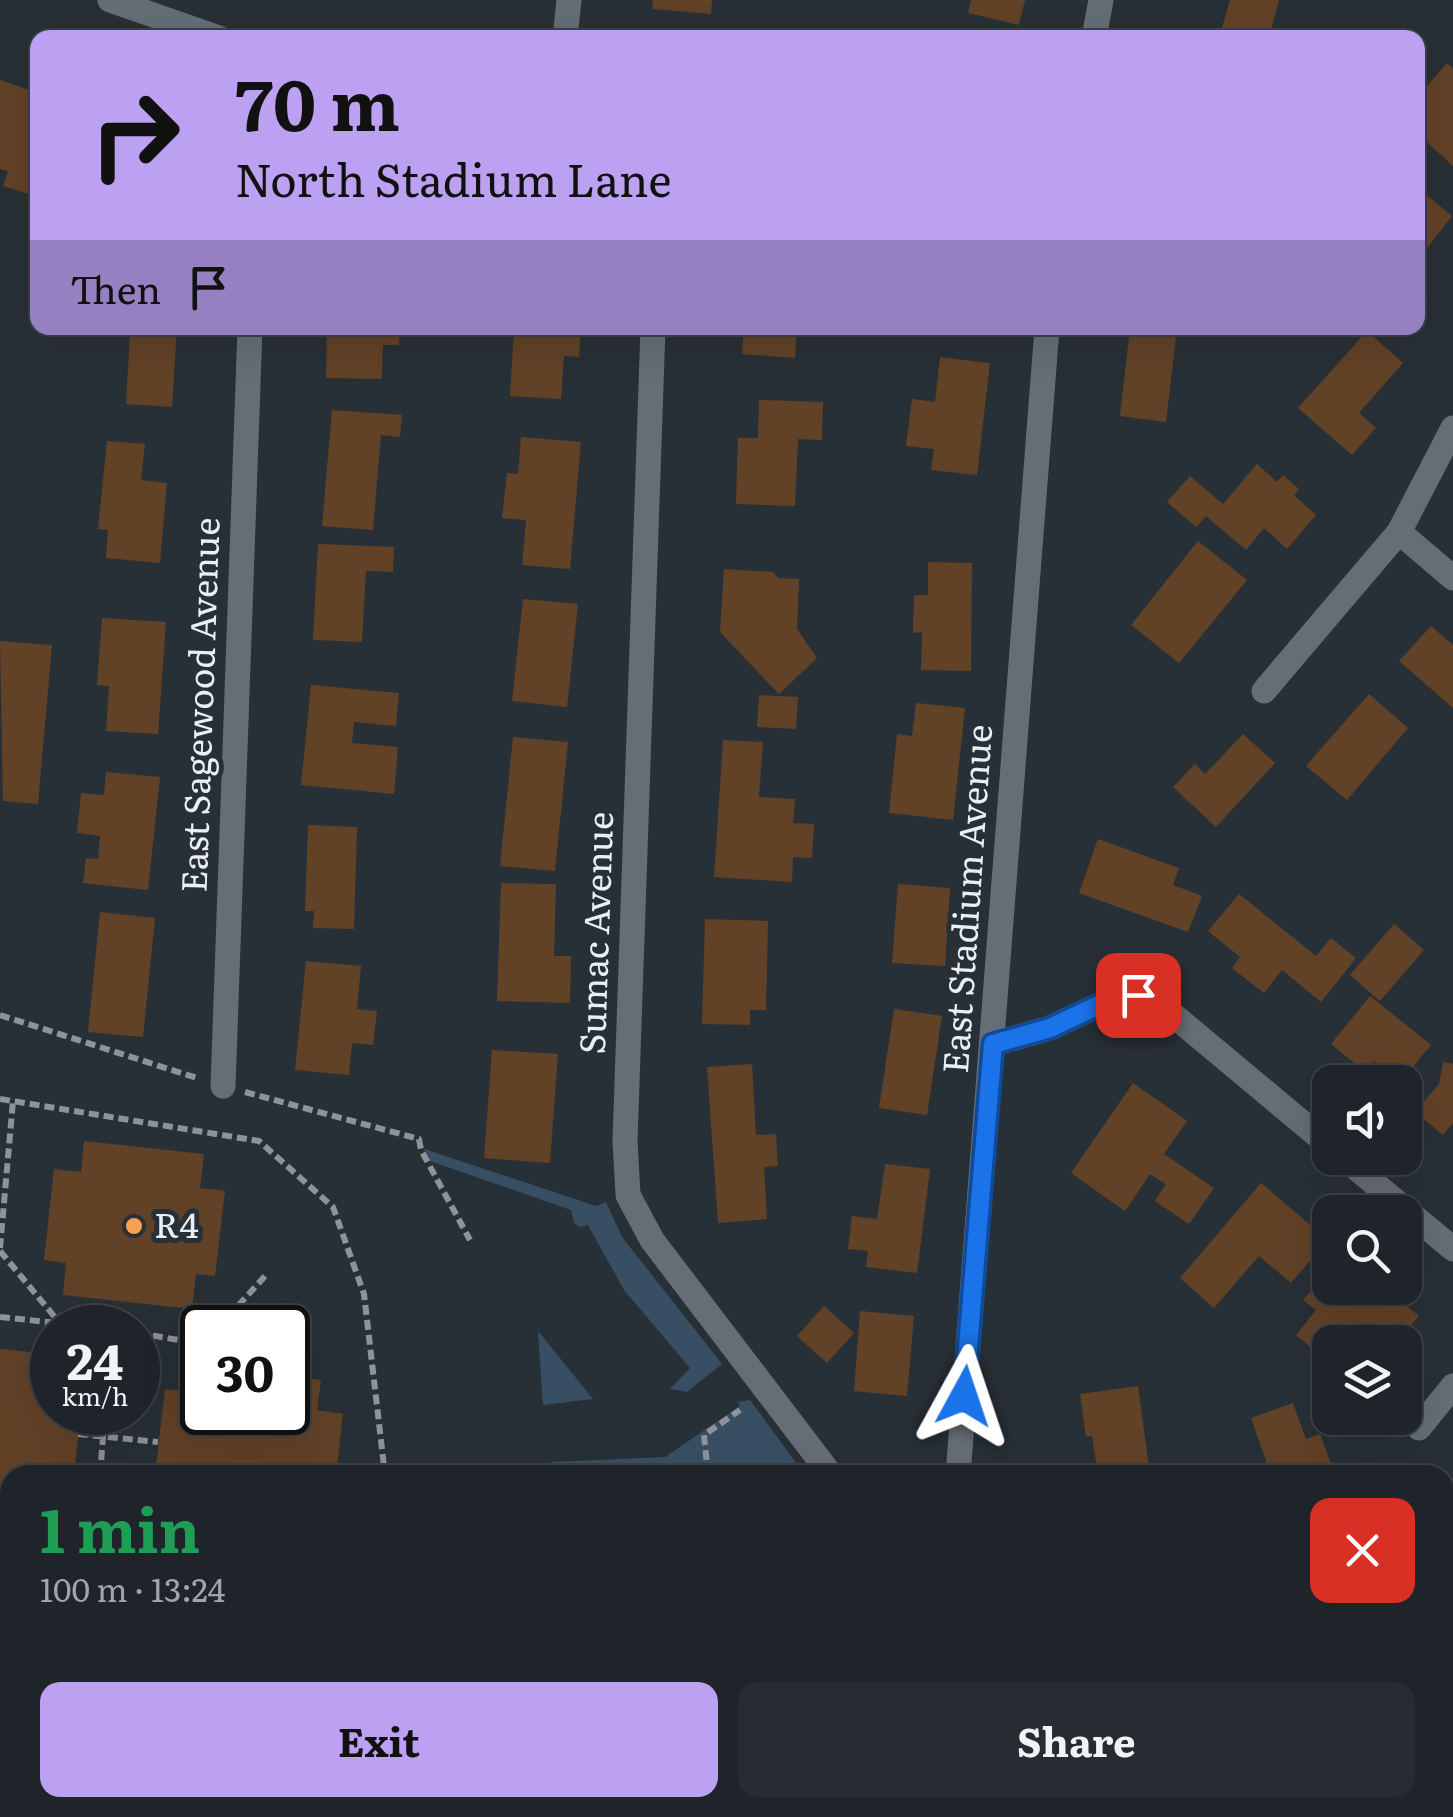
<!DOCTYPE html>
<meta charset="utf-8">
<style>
body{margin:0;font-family:Literata,serif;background:#262c31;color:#f1f3f6;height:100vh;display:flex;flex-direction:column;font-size:38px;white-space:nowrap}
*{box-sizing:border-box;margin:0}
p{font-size:32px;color:#a1a4a8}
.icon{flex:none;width:55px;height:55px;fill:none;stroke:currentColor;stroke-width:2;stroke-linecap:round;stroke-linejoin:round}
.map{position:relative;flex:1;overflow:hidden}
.details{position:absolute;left:0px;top:1465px;width:1455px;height:352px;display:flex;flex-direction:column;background:#1e2429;border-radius:30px 30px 0 0;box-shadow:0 10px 40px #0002,0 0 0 2px #3c4146}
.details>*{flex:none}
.hud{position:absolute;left:30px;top:30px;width:1395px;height:305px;border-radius:20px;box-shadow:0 10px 40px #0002,0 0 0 2px #3c4146;background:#bca0f2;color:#111;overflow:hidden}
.controls{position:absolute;left:1312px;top:1065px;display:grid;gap:20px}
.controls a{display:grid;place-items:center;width:110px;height:110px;border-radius:20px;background:#1e2429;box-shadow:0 10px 40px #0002,0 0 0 2px #3c4146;font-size:50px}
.speed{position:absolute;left:30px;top:1305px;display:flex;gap:20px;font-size:50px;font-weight:700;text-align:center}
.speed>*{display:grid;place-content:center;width:130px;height:130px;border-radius:50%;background:#1e2429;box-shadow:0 10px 40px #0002,0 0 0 2px #3c4146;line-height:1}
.speed small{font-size:25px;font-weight:400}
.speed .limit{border:5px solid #111;border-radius:15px;background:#fff;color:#111}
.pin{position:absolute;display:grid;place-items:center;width:85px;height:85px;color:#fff;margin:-42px;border-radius:20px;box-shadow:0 5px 15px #0006}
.me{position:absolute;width:110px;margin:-55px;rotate:5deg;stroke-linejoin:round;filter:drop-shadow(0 0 8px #0008)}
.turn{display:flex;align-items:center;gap:35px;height:210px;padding:0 40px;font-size:45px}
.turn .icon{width:130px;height:130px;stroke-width:2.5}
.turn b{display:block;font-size:70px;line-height:85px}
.then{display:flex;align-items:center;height:95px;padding:0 40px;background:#0003;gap:20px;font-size:38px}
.round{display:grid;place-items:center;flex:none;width:105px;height:105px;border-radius:20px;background:#262c31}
.headline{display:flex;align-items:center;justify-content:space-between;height:170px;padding:0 40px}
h1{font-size:60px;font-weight:700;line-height:75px;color:#1e9e55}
.button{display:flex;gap:20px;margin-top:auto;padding:20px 40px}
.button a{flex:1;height:115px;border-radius:20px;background:#bca0f2;color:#111;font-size:40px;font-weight:700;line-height:115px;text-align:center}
.button a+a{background:#262c31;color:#f1f3f6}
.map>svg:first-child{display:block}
.green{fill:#384f63}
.building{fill:#624227}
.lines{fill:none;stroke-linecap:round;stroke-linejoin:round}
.path{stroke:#8d9399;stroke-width:6;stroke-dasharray:10 5;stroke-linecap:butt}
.minor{stroke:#656e77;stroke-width:25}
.route-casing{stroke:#114b97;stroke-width:25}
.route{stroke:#1a73e8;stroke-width:18}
.poi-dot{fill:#fa9f4e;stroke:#283037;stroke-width:4}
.labels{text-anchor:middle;stroke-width:10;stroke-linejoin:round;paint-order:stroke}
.street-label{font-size:35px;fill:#eaeff3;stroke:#283037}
.poi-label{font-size:35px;fill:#eaeff3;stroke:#283037;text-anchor:start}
</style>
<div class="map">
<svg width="1453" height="1817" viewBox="0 0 1453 1817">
<rect width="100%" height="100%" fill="#283037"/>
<!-- green -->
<path class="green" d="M424,1149L596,1206L606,1202L622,1237L722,1364L687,1392L670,1389L690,1368L624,1290L588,1225L580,1227L574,1223L571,1210L430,1161Z
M538,1331L593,1399L543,1405Z
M750,1400L805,1475H552L551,1462L665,1457L740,1406L738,1402Z
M724,1808H858L855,1817H724Z"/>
<!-- building -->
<path class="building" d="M653,0H712L711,14L652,9Z
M971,0H1025L1019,25L968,13Z
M1230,0H1279L1269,38H1219Z
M1447,63L1453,69V166L1418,134V96Z
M0,80L38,93V169L29,194L3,186L8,171L0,169Z
M1418,188L1452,216L1418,260Z
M112,328H177L172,407L126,404L130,332L112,331Z
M327,328H400L399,345H383L382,379L326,378Z
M514,328H581L579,357L564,356L561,399L510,396Z
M744,328H797L795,358L742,354Z
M1130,328H1177L1166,422L1120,416Z
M1367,331L1403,363L1359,413L1376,428L1352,455L1298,408Z
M940,357L990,363L977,475L931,470L934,449L906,446L912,399L935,402Z
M759,400L823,402L822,440L798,439L795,506L736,504L738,438H758Z
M332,410L402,415L400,437L381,435L373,530L322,526Z
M521,437L581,442L570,569L522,565L526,520L502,518L507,473L518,474Z
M107,441L145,444L141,480L167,483L160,563L106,558L108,530L98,529Z
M1257,464L1277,482L1283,475L1299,489L1294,495L1316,515L1287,549L1264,528L1246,550L1206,516L1196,527L1167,502L1190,476L1223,504Z
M1198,541L1247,580L1179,663L1131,625Z
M318,544L394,547L393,572L366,571L362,642L313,640Z
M928,562L972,563L971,671L921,670L922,632L913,633L914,595H928Z
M724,569L773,572L778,578L799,579L797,629L817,658L779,694L720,632Z
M523,599L578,604L567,707L512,701Z
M102,618L166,622L158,734L106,731L109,686L97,685Z
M1431,626L1453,645V708L1399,661Z
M0,641L52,645L38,804L3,801Z
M311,685L399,693L396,726L354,722L352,743L398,747L394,794L301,785Z
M1369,694L1408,728L1347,800L1306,766Z
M759,695L798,697L796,729L757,727Z
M916,703L965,708L953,820L889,813L897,734L912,736Z
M1243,734L1275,763L1216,827L1173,787L1195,764L1205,774Z
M513,737L568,742L555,871L500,866Z
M723,740L763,742L759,797L795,799L793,823L814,824L812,858L793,857L792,882L714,877Z
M106,772L160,777L148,890L83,883L86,858L98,859L100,836L77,833L81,793L104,795Z
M308,825L357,827L354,929L313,928L314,911H305Z
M1098,839L1179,868L1173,885L1202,896L1188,932L1079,893Z
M501,883L556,884L554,956H571L570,1003L497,1001Z
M898,884L950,888L945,966L892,963Z
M1239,894L1316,956L1331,938L1356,958L1321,1002L1282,970L1264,993L1232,968L1240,957L1208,931Z
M100,912L155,918L143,1037L88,1032Z
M705,919L768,921L766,1010H750V1025L702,1024Z
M1394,924L1424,950L1380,1001L1350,975Z
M306,961L361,966L357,1009L377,1011L373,1045L352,1043L349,1075L295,1070Z
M1370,996L1431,1045L1400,1082L1374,1061L1365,1072L1331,1044Z
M894,1009L942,1016L927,1115L879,1108Z
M492,1050L558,1054L550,1163L484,1158Z
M1443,1062L1453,1064V1123L1443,1135L1415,1112L1439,1084Z
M752,1064L756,1135L776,1134L778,1166L764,1167L767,1219L718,1223L707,1067Z
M1133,1083L1187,1121L1164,1154L1214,1188L1189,1224L1155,1201L1166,1184L1150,1174L1125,1211L1071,1173Z
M84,1141L204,1154L200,1188L225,1191L215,1276L196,1274L192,1309L63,1295L66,1263L44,1260L54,1169L81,1172Z
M885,1164L930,1169L917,1273L866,1267L868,1251L848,1249L852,1216L877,1219Z
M1261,1183L1328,1240L1291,1283L1259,1256L1214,1308L1180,1278Z
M1330,1268V1288H1384L1419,1316L1397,1342H1371L1353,1327L1340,1342H1330V1354L1325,1359L1296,1335L1316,1310L1303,1300Z
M824,1306L854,1333L827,1363L797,1336Z
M860,1311L914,1316L907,1396L854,1391Z
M0,1349L52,1354V1412H81L74,1475H10V1504L0,1503Z
M199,1366L202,1367V1412H288V1376L321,1380L317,1410L343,1414L336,1475H155L165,1389L196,1393Z
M1138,1386L1150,1475H1098L1092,1436L1086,1437L1080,1394Z
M1293,1403L1306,1439L1320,1434L1334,1472L1325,1475H1271L1251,1418Z
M1445,1537H1453V1608H1445Z
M8,1655H10V1695L2,1694Z
M1445,1716L1453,1723V1807L1444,1817H1420L1409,1808H1445Z
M0,1793L10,1794V1808H132L131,1817H0Z
M226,1808H382L381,1817H225Z
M638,1808H724V1817H638Z
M963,1808H1058L1051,1817H955Z
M1073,1808H1112L1119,1813L1116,1817H1065Z"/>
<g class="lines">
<!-- path -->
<path class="path" d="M0,1015L200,1079
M245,1092L419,1139L421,1150L470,1240
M0,1099L259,1141L333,1207L364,1294L385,1475
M0,1248L13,1101
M0,1251L59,1322
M0,1317L105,1328
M218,1328L266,1275
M138,1333L202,1344
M78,1434L158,1442
M100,1475L105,1412
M708,1475L704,1435L740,1410
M0,1539L10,1540
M0,1770L10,1771
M743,1808L744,1817
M199,1817L200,1808"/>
<!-- minor -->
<path class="minor" d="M110,0L219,38
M565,38L569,0
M1094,38L1101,0
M653,328L625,1141L628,1195L652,1240L831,1475
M1399,532L1453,578
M1264,691L1399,532L1453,428
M993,1044L1050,1028L1118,996L1138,995L1160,1004L1330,1146
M223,1086L250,328
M1344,1158L1453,1249
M1419,1428L1453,1386
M958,1475L1047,328
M871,1817L874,1808"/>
</g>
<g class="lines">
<!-- route casing -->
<g class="route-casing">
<path id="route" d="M964,1396L993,1044L1050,1028L1118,996L1138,995"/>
</g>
<!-- route -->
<use href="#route" class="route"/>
</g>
<!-- markers -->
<circle class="poi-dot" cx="134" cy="1226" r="10"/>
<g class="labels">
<!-- street labels -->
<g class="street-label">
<text transform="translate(201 705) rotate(-88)" y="12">East Sagewood Avenue</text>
<text transform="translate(968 899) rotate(-86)" y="12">East Stadium Avenue</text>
<text transform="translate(597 933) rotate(-88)" y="12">Sumac Avenue</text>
</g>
<!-- poi labels -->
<g class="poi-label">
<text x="154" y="1238">R4</text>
</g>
</g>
</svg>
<div class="controls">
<a><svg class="icon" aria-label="sound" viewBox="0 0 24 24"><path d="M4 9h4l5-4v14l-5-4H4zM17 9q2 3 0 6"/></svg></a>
<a><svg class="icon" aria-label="search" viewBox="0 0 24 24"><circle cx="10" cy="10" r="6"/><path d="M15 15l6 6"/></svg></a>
<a><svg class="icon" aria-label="layers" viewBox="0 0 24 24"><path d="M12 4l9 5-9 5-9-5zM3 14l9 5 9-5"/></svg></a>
</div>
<div class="speed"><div>24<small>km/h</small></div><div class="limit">30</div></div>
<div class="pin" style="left:1138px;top:995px;background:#d93025"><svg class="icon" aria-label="arrive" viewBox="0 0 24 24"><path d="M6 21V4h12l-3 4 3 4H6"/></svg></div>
<svg class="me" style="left:964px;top:1396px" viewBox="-20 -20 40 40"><path d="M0-17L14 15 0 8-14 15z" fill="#1a73e8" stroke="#fff" stroke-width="4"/></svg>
<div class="hud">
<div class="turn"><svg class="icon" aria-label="right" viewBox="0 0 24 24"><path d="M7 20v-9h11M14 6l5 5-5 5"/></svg><div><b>70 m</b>North Stadium Lane</div></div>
<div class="then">Then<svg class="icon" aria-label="arrive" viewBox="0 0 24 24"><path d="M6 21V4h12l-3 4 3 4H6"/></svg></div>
</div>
<section class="details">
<div class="headline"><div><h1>1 min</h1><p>100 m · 13:24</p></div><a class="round" style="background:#d93025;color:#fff"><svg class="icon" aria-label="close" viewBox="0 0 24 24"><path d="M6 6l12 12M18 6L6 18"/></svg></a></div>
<div class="button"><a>Exit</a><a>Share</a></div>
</section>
</div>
